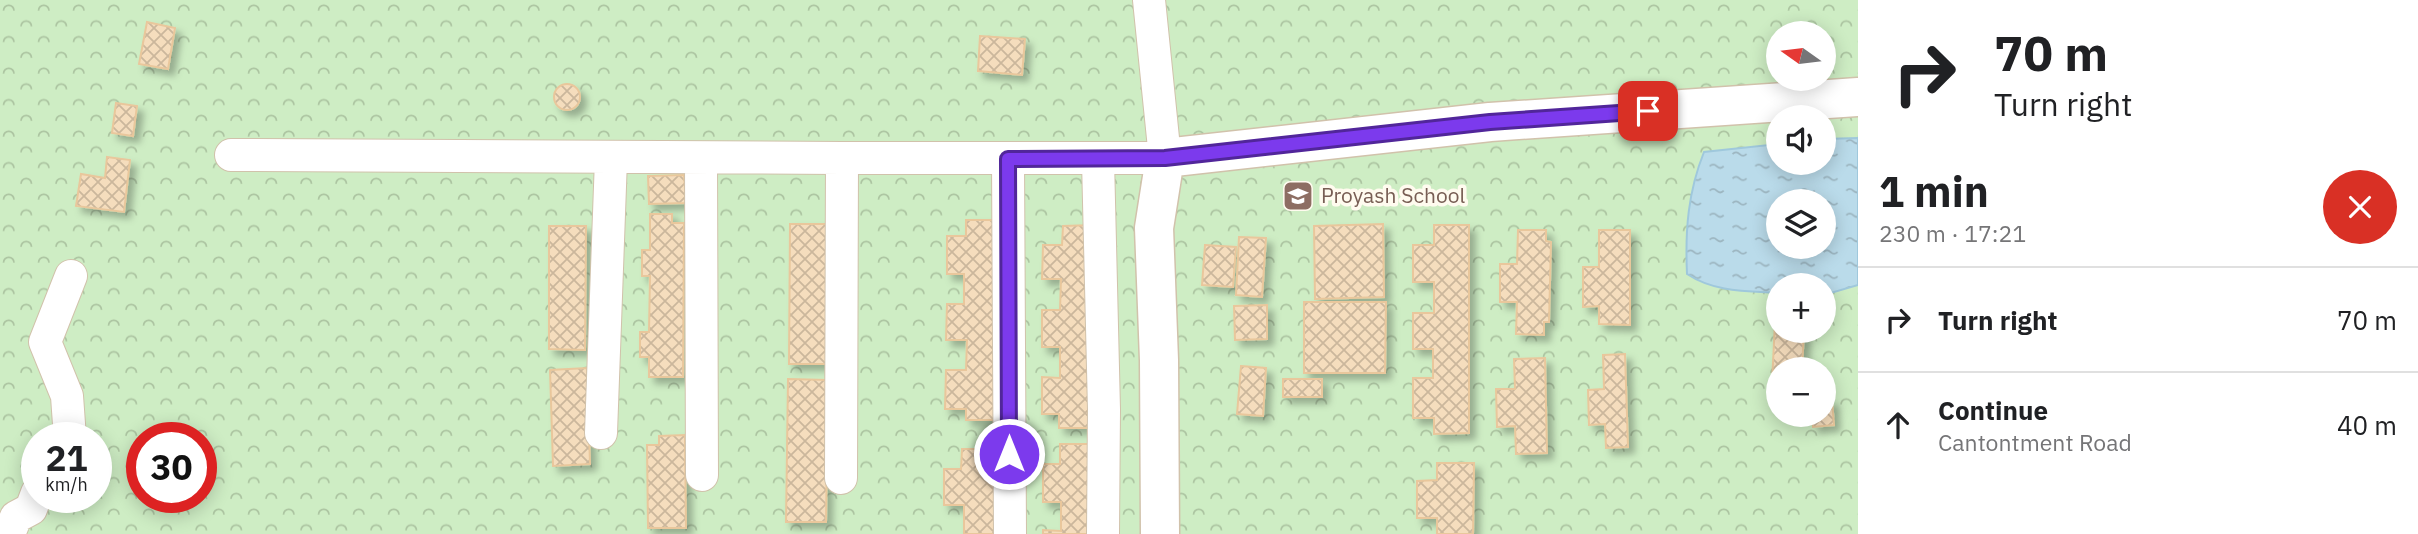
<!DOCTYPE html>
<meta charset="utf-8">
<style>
body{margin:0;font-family:"IBM Plex Sans",sans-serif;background:#f2f2f2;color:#202124;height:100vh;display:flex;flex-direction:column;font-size:26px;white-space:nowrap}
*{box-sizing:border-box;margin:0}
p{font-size:23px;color:#757577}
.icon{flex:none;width:38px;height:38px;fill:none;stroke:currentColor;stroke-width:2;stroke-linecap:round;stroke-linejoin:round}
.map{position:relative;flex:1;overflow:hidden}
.side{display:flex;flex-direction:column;background:#fff;width:560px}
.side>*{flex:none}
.guide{background:#fff;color:#202124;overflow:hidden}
.needle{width:46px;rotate:284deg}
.fabs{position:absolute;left:1766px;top:21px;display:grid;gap:14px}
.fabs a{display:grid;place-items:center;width:70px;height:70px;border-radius:50%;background:#fff;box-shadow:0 4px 18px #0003;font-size:35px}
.speed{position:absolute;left:21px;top:422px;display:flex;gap:14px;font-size:35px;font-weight:700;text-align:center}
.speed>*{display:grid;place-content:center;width:91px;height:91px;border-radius:50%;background:#fff;box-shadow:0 4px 18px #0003;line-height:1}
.speed small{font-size:18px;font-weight:400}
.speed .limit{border:10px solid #d22;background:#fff;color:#111}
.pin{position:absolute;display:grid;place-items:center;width:60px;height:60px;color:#fff;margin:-30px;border-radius:14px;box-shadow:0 4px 10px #0006}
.me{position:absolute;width:77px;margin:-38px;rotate:0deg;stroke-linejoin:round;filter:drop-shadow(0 0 5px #0008)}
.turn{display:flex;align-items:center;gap:24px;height:147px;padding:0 21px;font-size:32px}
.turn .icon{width:91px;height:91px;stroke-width:2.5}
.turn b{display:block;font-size:49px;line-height:60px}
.round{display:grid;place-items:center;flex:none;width:74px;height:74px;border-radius:37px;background:#f2f2f2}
.overview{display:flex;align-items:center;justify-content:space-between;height:119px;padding:0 21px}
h1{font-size:42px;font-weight:700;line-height:52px}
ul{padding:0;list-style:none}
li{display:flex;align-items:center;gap:21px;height:105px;padding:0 21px;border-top:2px solid #e0e0e0}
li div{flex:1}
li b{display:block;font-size:26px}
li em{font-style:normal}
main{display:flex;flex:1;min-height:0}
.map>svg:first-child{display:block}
.forest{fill:url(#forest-crowns);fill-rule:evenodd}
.water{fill:url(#water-ripples);stroke:#9fc8dc;stroke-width:2;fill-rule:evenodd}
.building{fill:url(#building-cross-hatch);stroke:#e9c79c;stroke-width:2;filter:url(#shadow)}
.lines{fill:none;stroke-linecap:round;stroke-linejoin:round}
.minor-casing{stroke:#d1c2ab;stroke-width:34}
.tertiary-casing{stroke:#d1c2ab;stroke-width:41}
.minor{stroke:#fff;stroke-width:32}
.tertiary{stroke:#fff;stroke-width:38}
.route-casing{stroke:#51269a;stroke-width:18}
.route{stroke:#7c3aed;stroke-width:12}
.labels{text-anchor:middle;stroke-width:7;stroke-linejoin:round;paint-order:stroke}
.education-label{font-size:21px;fill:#785e54;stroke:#fffbef;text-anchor:start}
</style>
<main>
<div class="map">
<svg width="1858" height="534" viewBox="0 0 1858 534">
<defs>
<pattern id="forest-crowns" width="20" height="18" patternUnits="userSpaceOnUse" patternTransform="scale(1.75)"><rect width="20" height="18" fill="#ceedc4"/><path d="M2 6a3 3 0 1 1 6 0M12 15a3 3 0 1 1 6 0" fill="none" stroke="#acc4a1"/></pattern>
<pattern id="water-ripples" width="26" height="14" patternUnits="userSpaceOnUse" patternTransform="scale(1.75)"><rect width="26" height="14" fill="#badbea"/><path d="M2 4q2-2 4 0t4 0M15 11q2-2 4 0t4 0" fill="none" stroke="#9cb5c0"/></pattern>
<pattern id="building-cross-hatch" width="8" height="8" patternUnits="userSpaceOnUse" patternTransform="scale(1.75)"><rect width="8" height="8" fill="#f5ddbd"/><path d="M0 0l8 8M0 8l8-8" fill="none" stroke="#cbb79c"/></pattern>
<filter id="shadow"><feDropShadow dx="6" dy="6" stdDeviation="3.5" flood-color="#0004"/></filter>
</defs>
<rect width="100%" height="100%" fill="#fef9e7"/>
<!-- forest -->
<path class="forest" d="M0,0H1858V534H0ZM1778,33H1824V79H1778ZM1778,117H1824V163H1778ZM1778,201H1824V247H1778ZM1778,285H1824V331H1778ZM1778,369H1824V415H1778ZM37,438H96V497H37ZM142,438H201V497H142Z"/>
<!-- water -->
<path class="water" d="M1858,138V285L1824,295V285H1778V293C1746,291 1714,292 1687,274C1685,230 1688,192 1704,152L1778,144V163H1824V139ZM1778,201H1824V247H1778Z"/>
<!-- building -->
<path class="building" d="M147,22L175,28L168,69L139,64Z
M980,36L1025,39L1022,75L978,71Z
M554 97a13 13 0 1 1 26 0a13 13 0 1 1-26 0Z
M116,103L137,106L133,136L112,133Z
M107,157L130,160L124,212L76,206L81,174L105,178Z
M684,175L686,203L649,204L648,176Z
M650,214H672V223H684L683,377H649V357H640V332H649L650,276H642V250H650Z
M966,220H1000L998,420H966V409H945L946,370H966L967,340H946L947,304H964V274H947V236H966Z
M790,224H828L826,364H789Z
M1383,224L1384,297L1315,299L1314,226Z
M1093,225L1092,428H1059V414H1042V377L1060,378V347H1042V310H1060L1061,279H1042L1043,245H1062L1063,226Z
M1434,225H1469V433L1434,434V418H1413V378H1433V349H1413V313H1434V282H1413V245H1434Z
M549,226H586L585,350L549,349Z
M1518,230H1546V241L1551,242L1549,322H1544V335L1516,334L1517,302H1500V264H1517Z
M1599,230H1630V325L1599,324V306L1583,307V267H1599Z
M1239,237L1266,238L1262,297L1236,295Z
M1205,245L1236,247L1233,287L1202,285Z
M1304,302H1386L1385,373H1304Z
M1267,305V339L1235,340L1234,306Z
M1775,322H1778V331H1804L1802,369H1778V403H1771Z
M1625,354L1628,447L1606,448L1605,424L1589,425L1588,390L1604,389L1603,355Z
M1545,358L1547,453L1516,454L1515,426L1497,427L1496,389H1515L1514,359Z
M1241,366L1266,368L1263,416L1237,414Z
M587,368L590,464L553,466L550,370Z
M788,379L828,380L826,522H786Z
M1283,379H1322V397H1283Z
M1832,400L1834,425L1813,427V415H1824V401Z
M685,435L686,528H648L647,445H659V436Z
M1060,444H1094L1093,534H1043V530L1061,531V502H1043V464H1060Z
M962,449H997V534H964V505H944V469H961Z
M1437,463H1474L1473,534H1437V518H1417V481L1437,480Z"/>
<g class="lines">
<!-- minor casing -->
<g class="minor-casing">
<path id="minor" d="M231,155L842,158L841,478
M842,158H1165L1149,0
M1008,159L1010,534
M701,160L702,475
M1098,160L1104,410L1103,534
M601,433L611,159
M70,438L67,396L45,342L71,276
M9,534L16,517L31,509L37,493"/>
</g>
<!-- tertiary casing -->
<g class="tertiary-casing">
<path id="tertiary" d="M1160,534L1159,360L1154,228L1165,158L1490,122L1858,97"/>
</g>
<!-- minor -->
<use href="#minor" class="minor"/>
<!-- tertiary -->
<use href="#tertiary" class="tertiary"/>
</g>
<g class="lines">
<!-- route casing -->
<g class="route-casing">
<path id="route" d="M1009,454L1008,159L1165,158L1490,122L1648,111"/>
</g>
<!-- route -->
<use href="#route" class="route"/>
</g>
<!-- icons -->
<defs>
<g id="school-square" transform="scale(1.575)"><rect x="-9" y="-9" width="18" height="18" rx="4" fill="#8d6e63" stroke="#fffbef"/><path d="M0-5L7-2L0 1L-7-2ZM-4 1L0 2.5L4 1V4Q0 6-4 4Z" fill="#fff"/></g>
</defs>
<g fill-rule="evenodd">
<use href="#school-square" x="1298" y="196"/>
</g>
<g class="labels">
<!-- education labels -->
<g class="education-label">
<text x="1321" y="203">Proyash School</text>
</g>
</g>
</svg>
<div class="fabs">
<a><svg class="needle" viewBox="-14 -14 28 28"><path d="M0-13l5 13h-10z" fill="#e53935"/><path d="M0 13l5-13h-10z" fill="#757577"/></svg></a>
<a><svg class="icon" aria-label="sound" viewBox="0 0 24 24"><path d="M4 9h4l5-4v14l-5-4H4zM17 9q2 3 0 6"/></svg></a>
<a><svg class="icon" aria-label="layers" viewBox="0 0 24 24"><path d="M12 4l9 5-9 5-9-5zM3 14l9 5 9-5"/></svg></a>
<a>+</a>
<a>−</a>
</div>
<div class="speed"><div>21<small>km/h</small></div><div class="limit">30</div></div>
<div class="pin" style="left:1648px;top:111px;background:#d93025"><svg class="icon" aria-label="arrive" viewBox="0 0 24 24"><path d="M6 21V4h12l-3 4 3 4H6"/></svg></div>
<svg class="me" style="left:1009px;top:454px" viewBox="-20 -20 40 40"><circle r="17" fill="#7c3aed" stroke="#fff" stroke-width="3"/><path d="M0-11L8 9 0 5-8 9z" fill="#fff"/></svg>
</div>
<section class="side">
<div class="guide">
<div class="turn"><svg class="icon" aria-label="right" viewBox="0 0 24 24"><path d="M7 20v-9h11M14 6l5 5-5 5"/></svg><div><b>70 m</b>Turn right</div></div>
</div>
<div class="overview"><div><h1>1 min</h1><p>230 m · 17:21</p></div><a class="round" style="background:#d93025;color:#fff"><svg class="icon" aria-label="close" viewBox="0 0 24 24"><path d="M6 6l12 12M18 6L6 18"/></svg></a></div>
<ul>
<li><svg class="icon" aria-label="right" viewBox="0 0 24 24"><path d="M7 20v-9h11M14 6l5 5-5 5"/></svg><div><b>Turn right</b></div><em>70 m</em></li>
<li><svg class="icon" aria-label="ahead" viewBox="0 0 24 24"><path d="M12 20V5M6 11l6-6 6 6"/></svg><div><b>Continue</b><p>Cantontment Road</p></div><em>40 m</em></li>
</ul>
</section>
</main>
